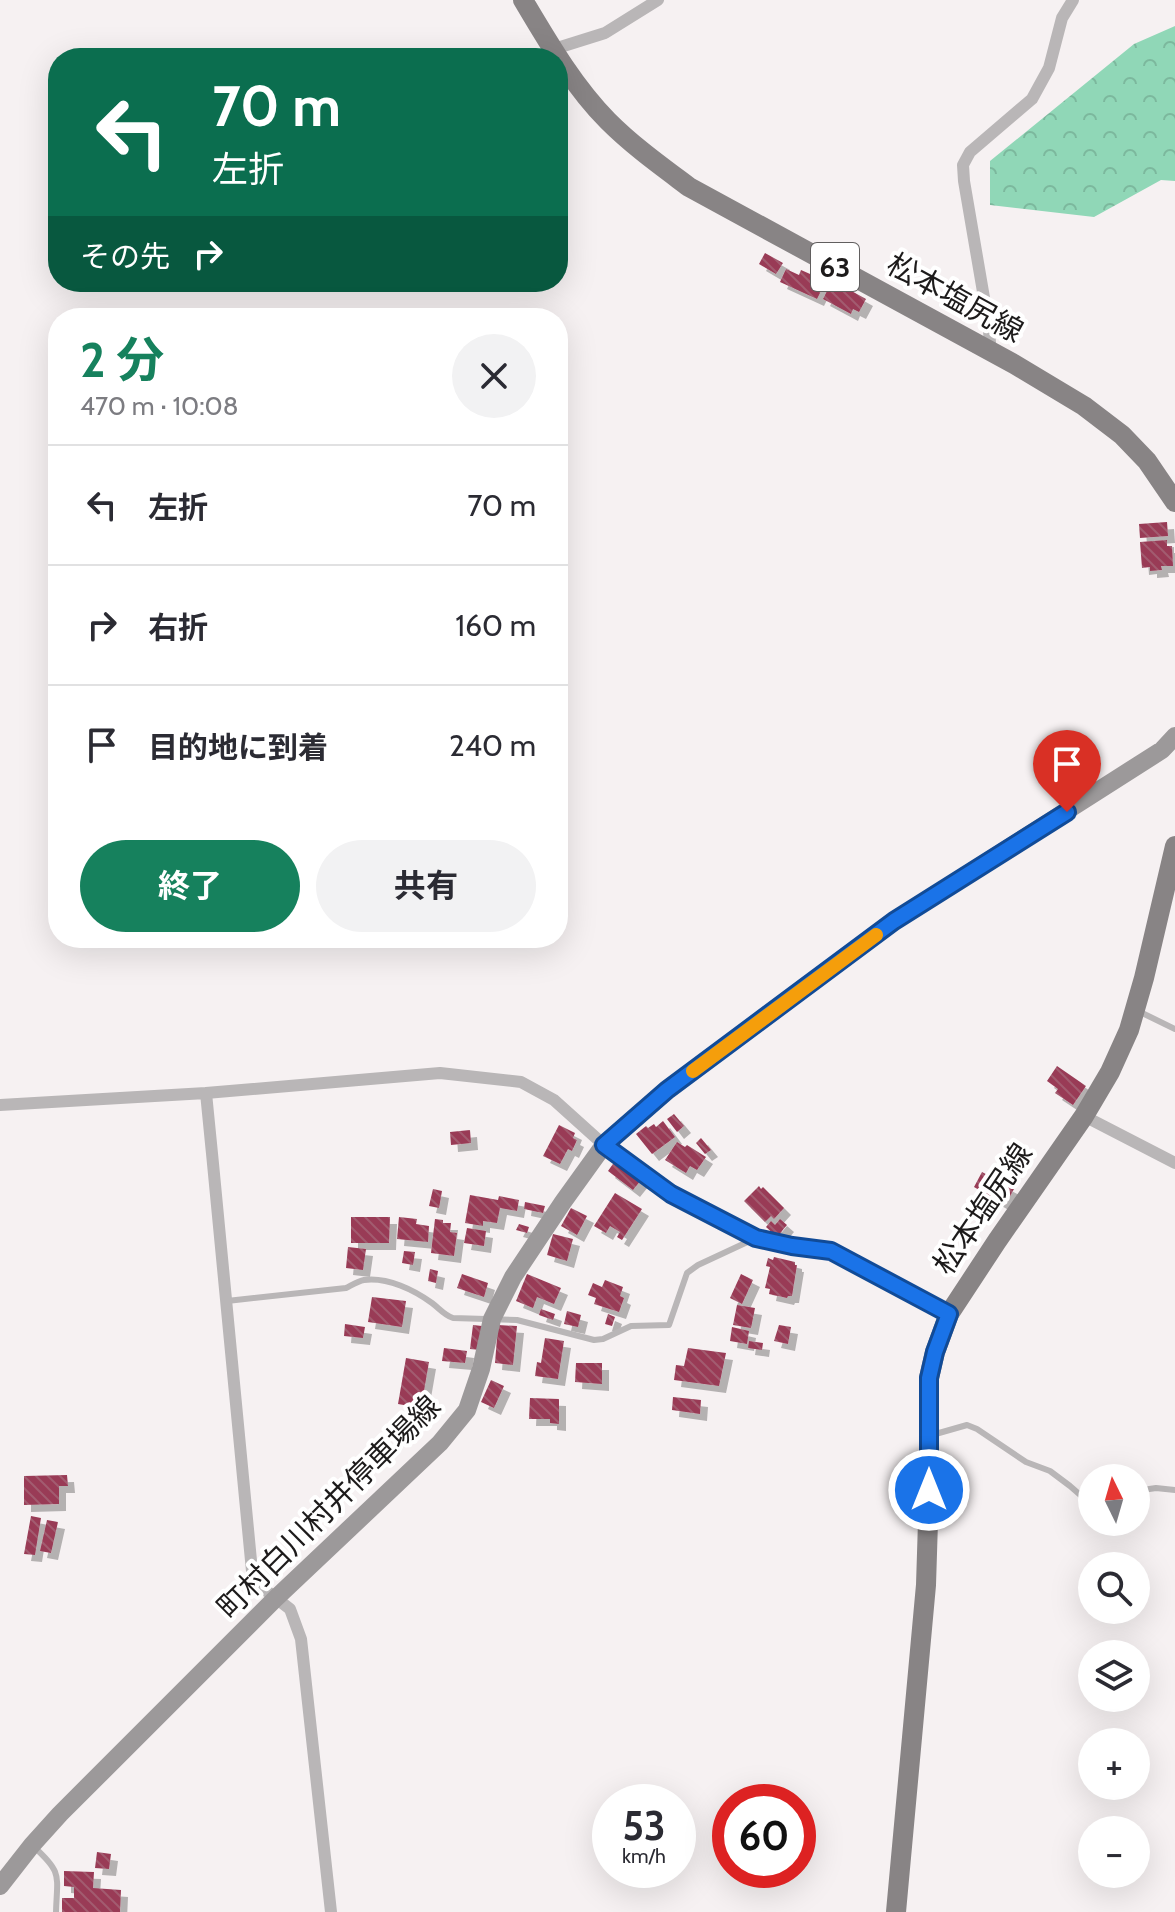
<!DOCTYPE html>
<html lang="ja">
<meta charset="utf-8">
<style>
body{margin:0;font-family:Cabin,"Noto Sans JP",sans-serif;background:#f2f2f3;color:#2b2b33;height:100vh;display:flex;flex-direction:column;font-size:30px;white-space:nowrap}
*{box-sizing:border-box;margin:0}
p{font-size:26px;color:#7c7c81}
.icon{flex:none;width:44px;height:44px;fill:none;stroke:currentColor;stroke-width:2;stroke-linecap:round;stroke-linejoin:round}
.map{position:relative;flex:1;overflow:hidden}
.side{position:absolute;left:48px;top:308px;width:520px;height:640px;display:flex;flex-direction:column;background:#fff;border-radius:32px;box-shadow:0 8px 32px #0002}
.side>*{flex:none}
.hud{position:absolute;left:48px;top:48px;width:520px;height:244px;border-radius:32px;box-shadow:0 8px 32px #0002;background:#0b6e4f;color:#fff;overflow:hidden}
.needle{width:52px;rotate:355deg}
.tools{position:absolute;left:1078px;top:1464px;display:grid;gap:16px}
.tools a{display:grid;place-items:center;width:72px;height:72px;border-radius:50%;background:#fff;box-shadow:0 8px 32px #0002;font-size:40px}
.speed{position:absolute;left:592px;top:1784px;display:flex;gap:16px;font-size:40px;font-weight:700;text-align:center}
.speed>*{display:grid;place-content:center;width:104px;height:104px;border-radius:50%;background:#fff;box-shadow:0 8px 32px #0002;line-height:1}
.speed small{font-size:20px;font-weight:400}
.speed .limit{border:12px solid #d22;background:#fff;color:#111}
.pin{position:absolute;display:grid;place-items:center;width:68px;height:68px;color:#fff;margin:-82px -34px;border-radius:50% 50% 50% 0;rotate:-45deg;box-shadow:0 0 8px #0007}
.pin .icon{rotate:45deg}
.me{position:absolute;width:88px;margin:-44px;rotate:0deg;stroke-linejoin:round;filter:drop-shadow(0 0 6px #0008)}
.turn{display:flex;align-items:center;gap:28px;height:168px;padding:0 32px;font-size:36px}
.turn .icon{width:104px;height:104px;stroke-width:2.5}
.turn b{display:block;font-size:56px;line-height:68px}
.then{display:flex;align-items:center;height:76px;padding:0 32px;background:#0003;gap:16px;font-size:30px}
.round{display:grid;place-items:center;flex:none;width:84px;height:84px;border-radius:42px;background:#f2f2f3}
.summary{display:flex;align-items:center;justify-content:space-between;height:136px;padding:0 32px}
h1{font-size:48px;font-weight:700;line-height:60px;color:#16815d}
.cta{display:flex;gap:16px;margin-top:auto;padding:16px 32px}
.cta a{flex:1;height:92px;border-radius:48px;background:#16815d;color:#fff;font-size:32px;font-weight:700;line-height:92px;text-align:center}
.cta a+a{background:#f2f2f3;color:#2b2b33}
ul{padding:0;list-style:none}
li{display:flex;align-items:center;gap:24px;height:120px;padding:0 32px;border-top:2px solid #e1e1e2}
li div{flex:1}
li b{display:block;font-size:30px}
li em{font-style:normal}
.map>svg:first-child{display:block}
.forest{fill:url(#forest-crowns)}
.building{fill:url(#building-back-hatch);filter:url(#shadow)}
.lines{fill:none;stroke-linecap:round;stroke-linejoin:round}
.lane{stroke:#b9b6b7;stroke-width:6}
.street{stroke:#b9b6b7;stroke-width:12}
.secondary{stroke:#9c999a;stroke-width:18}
.primary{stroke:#888485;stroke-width:20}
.route-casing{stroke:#114b97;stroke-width:20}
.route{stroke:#1a73e8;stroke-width:14}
.slow{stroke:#f59e0b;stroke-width:14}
.labels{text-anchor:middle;stroke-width:8;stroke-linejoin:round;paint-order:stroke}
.shield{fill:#fff;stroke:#615f5f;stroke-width:2}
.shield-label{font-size:28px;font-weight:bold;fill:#1d1b1b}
.street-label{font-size:30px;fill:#1d1b1b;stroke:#fff}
</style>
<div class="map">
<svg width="1175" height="1912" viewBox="0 0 1175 1912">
<defs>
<pattern id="forest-crowns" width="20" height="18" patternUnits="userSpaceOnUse" patternTransform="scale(2)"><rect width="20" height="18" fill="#90d7b7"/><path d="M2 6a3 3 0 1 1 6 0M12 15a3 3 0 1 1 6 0" fill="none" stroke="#7cb89d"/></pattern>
<pattern id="building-back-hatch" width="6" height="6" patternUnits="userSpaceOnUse" patternTransform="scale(2)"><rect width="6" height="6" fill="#993b56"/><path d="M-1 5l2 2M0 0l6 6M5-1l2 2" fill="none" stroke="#a25b6f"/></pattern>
<filter id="shadow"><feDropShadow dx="7" dy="7" stdDeviation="0" flood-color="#0004"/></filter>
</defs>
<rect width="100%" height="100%" fill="#f6f1f2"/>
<!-- forest -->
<path class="forest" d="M1175,26V181L1161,180L1094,217L990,205V161L1134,44Z"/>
<!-- building -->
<path class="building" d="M765,253L783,263L776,274L759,264Z
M786,269L799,275L801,270L826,281L817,299L780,282Z
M839,284L866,299L859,312L853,309L851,314L823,299L828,289L834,292Z
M1167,522L1168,536L1140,538L1139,524Z
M1167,540V546H1172L1173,566H1161L1162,570L1150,571V567L1142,568L1140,542Z
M1057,1066L1086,1086L1073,1105L1055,1093L1058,1089L1047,1081Z
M674,1114L684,1126L677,1132L667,1119Z
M663,1121L675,1137L652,1154L636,1134L646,1126L648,1128L654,1124L656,1127Z
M559,1125L575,1133L573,1138L577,1140L572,1151L568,1149L560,1164L543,1156Z
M470,1130L471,1143L451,1145L450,1132Z
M701,1138L711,1150L705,1154L696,1143Z
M677,1142L685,1147L687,1145L706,1157L697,1170L690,1166L686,1173L665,1160Z
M615,1161L641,1180L633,1190L608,1171Z
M982,1172L1014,1189L1005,1205L974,1187Z
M759,1186L761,1189L763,1187L784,1208L774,1219L771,1216L765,1222L744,1201Z
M433,1189L442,1191L439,1208L429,1206Z
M615,1193L642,1209L622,1240L617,1237L620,1232L610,1226L606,1233L594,1226Z
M470,1195L498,1200L499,1196L519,1200L517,1211L500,1208L497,1223L483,1221V1226L465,1223Z
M525,1202L545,1206L543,1213L524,1209Z
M571,1208L587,1216L577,1235L561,1226Z
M351,1217H390L389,1243H351Z
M399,1217L417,1219L416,1224L429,1226L428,1242L397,1239Z
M435,1219L443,1220V1223H451L450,1232L457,1233L454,1256L431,1253Z
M780,1219L787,1225L777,1237L766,1227L771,1221L775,1225Z
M519,1224L529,1227L527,1233L516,1230Z
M467,1228L486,1231L484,1246L464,1243Z
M553,1234L573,1239L567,1261L547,1255Z
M348,1247L366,1249L363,1270L346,1268Z
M404,1251L415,1252L413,1265L402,1263Z
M774,1257L795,1262V1265H797L792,1296H788L787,1298L769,1294L770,1289L765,1288L770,1267L766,1266L768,1258L773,1260Z
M430,1269L438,1271L436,1283L428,1281Z
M462,1274L488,1283L484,1297L457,1288Z
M527,1274L561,1288L554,1304L537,1297L533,1308L516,1301Z
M741,1274L753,1280L742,1304L730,1298Z
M605,1280L623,1287L620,1296L624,1298L619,1312L594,1304L596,1298L588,1295L593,1283L602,1287Z
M372,1297L406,1301L402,1327L368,1322Z
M737,1305L755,1308L751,1328L733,1325Z
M541,1309L555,1314L553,1320L539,1315Z
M567,1311L581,1315L578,1327L564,1324Z
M608,1314L615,1317L612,1326L605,1324Z
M345,1324L365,1327L363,1338L344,1336Z
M473,1325L482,1326L480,1350L470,1349Z
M498,1325L517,1326L513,1365L495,1363Z
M779,1325L791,1327L788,1344L774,1341Z
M732,1327L749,1331L747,1344L730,1341Z
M545,1338L564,1341L558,1379L535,1376L537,1362L541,1363Z
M749,1341L763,1343L762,1350L748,1348Z
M444,1348L467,1351L465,1363L442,1361Z
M688,1348L726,1353L719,1386L674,1380L676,1365L684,1366Z
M406,1358L429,1362L421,1408L398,1404Z
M576,1363H602V1384L575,1382Z
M491,1380L504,1386L494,1408L481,1402Z
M673,1397L701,1400L700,1414L672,1410Z
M530,1398L559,1399V1424L550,1423V1419H529Z
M67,1475L68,1486H59V1504L24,1505V1476Z
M31,1516L41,1518L35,1555L24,1554Z
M47,1520L58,1522L51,1553L40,1551Z
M97,1852L111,1854L109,1869L95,1868Z
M64,1871L94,1872L93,1888L121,1890L120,1912H62V1898H74V1887L64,1886Z"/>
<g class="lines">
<!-- lane -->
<path class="lane" d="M1138,1011L1175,1029
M607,1147L671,1194L756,1238L792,1246L831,1251L945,1312
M227,1301L346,1288C352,1285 358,1281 364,1280C388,1277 414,1290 432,1303C440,1309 444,1315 453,1318L517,1320L594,1340L603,1339L631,1326L669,1325L687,1273L698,1265L756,1238
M932,1435L967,1425L977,1429L1026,1462L1050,1471L1070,1486L1086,1500L1092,1501
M1136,1491L1156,1488L1175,1490
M34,1847C63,1873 57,1876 56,1912"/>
<!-- street -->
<path class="street" d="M554,49L605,33L658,0
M991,353L988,321L964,181L963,165L970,152L1032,99L1049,68L1062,18L1073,0
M206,1093C222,1252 236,1411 252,1571L264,1589L290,1609L301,1639L331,1912
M0,1105L206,1093L440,1073L521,1082L554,1100L604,1145
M1084,1116L1175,1163"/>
<!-- secondary -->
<path class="secondary" d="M0,1886L32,1845L60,1814L276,1598L440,1443L467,1410L481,1369L492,1319L513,1277L563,1202L604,1145L667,1090L894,921L1162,750L1175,736"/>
<!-- primary -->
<path class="primary" d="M523,0C548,42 574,87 608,121C633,146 661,166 689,187L1014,364L1084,406L1122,435L1147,461L1175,502
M896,1912L926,1585L929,1490V1378L935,1352L949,1314L997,1241L1084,1116L1110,1072L1129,1030L1144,978L1175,846"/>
</g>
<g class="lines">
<!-- route casing -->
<g class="route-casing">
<path id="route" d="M929,1490V1378L935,1352L949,1314L831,1251L792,1246L756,1238L671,1194L604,1145L667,1090L894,921L1067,812"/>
</g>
<!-- route -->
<use href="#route" class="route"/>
<!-- slow -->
<path class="slow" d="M693,1071L876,935"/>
</g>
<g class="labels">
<!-- shield labels -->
<rect class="shield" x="811" y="243" width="48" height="48" rx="6"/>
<g class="shield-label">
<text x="835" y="277">63</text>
</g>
<!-- street labels -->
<g class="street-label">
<text transform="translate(955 298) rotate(29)" y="10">松本塩尻線</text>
<text transform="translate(983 1209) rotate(-56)" y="10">松本塩尻線</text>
<text transform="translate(329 1507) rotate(-45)" y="10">町村白川村井停車場線</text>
</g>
</g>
</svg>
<div class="tools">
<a><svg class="needle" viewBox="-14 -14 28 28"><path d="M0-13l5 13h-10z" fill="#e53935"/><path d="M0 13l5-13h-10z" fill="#7c7c81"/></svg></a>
<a><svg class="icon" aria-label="search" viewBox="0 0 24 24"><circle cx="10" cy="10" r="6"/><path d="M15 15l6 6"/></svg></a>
<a><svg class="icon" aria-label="layers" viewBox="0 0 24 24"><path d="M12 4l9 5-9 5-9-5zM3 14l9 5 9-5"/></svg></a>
<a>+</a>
<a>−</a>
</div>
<div class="speed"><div>53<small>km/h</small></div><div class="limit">60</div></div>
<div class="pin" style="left:1067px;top:812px;background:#d93025"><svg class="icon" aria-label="arrive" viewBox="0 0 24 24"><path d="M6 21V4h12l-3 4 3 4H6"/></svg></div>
<svg class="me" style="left:929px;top:1490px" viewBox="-20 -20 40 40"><circle r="17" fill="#1a73e8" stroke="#fff" stroke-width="3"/><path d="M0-11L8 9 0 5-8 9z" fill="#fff"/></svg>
<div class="hud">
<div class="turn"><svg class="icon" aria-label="left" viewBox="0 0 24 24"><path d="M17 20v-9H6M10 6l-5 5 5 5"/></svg><div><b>70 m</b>左折</div></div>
<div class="then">その先<svg class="icon" aria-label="right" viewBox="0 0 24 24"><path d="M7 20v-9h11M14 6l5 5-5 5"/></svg></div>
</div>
<section class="side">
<div class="summary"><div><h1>2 分</h1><p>470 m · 10:08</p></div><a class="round"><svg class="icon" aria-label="close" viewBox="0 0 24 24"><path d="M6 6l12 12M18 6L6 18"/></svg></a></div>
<ul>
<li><svg class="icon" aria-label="left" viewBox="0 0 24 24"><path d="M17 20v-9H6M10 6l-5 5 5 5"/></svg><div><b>左折</b></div><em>70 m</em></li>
<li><svg class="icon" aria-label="right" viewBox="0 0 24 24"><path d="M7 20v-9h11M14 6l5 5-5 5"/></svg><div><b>右折</b></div><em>160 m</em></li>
<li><svg class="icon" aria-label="arrive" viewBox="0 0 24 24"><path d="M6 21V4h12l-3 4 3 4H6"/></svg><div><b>目的地に到着</b></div><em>240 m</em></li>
</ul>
<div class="cta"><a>終了</a><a>共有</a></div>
</section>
</div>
